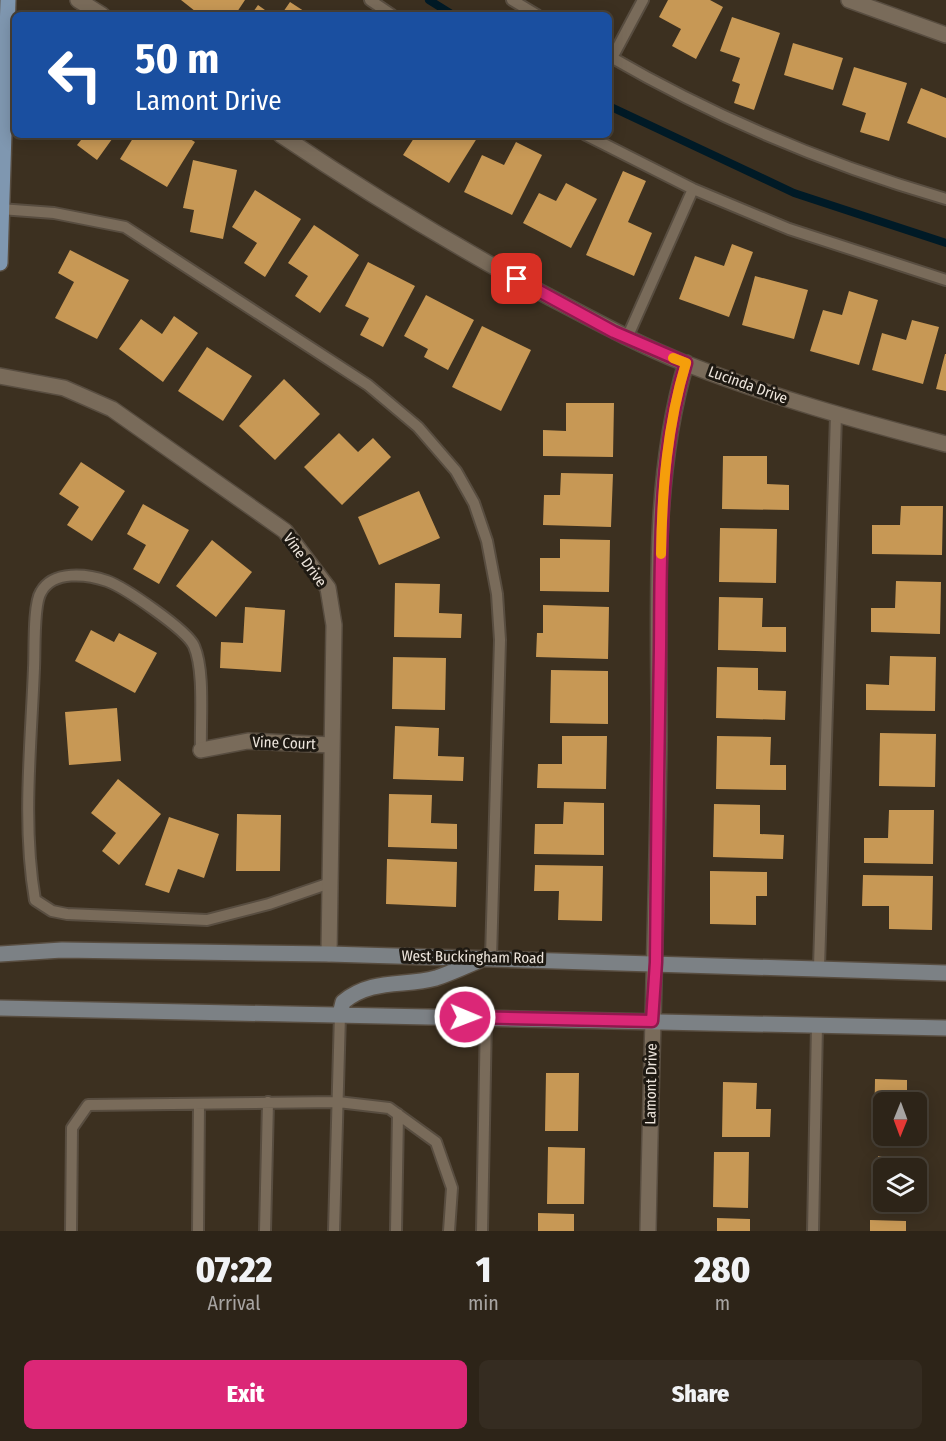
<!DOCTYPE html>
<style>
body{margin:0;font-family:"Fira Sans Condensed",sans-serif;background:#352c21;color:#f1f3f6;height:100vh;display:flex;flex-direction:column;font-size:22px;white-space:nowrap}
*{box-sizing:border-box;margin:0}
p{font-size:20px;color:#a7a4a2}
.icon{flex:none;width:33px;height:33px;fill:none;stroke:currentColor;stroke-width:2;stroke-linecap:round;stroke-linejoin:round}
.map{position:relative;height:1231px;overflow:hidden}
.drawer{display:flex;flex-direction:column;background:#2d2418;flex:1}
.drawer>*{flex:none}
.hud{position:absolute;left:12px;top:12px;width:600px;height:126px;border-radius:9px;box-shadow:0 3px 15px #0003,0 0 0 2px #484137;background:#1a4fa0;color:#fff;overflow:hidden}
.needle{width:39px;rotate:181deg}
.fabs{position:absolute;left:873px;top:1092px;display:grid;gap:12px}
.fabs a{display:grid;place-items:center;width:54px;height:54px;border-radius:9px;background:#2d2418;box-shadow:0 3px 15px #0003,0 0 0 2px #484137;font-size:30px}
.pin{position:absolute;display:grid;place-items:center;width:51px;height:51px;color:#fff;margin:-26px;border-radius:12px;box-shadow:0 3px 9px #0006}
.me{position:absolute;width:66px;margin:-33px;rotate:91deg;stroke-linejoin:round;filter:drop-shadow(0 0 4px #0008)}
.turn{display:flex;align-items:center;gap:21px;height:126px;padding:0 24px;font-size:27px}
.turn .icon{width:78px;height:78px;stroke-width:2.5}
.turn b{display:block;font-size:42px;line-height:51px}
.eta{display:flex;justify-content:space-evenly;align-items:center;height:102px;text-align:center}
.eta b{font-size:36px;font-weight:800;line-height:42px}
.button{display:flex;gap:12px;margin-top:auto;padding:12px 24px}
.button a{flex:1;height:69px;border-radius:9px;background:#db2777;color:#fff;font-size:24px;font-weight:800;line-height:69px;text-align:center}
.button a+a{background:#352c21;color:#f1f3f6}
.map>svg:first-child{display:block}
.lines{fill:none;stroke-linecap:round;stroke-linejoin:round}
.stream{stroke:#001a26;stroke-width:8}
.building{fill:#c79855}
.lane-casing{stroke:#584d40;stroke-width:14}
.street-casing{stroke:#584d40;stroke-width:18}
.secondary-casing{stroke:#584d40;stroke-width:18}
.primary-casing{stroke:#584d40;stroke-width:18}
.lane{stroke:#796b5a;stroke-width:10}
.street{stroke:#796b5a;stroke-width:15}
.secondary{stroke:#7c8185;stroke-width:15}
.primary{stroke:#7f97b0;stroke-width:15}
.route-casing{stroke:#8e194d;stroke-width:15}
.route{stroke:#db2777;stroke-width:10}
.slow{stroke:#f59e0b;stroke-width:10}
.labels{text-anchor:middle;stroke-width:6;stroke-linejoin:round;paint-order:stroke}
.street-label{font-size:15px;fill:#ede5dc;stroke:#1e1912}
</style>
<div class="map">
<svg width="946" height="1231" viewBox="0 0 946 1231">
<rect width="100%" height="100%" fill="#3c3020"/>
<g class="lines">
<!-- stream -->
<path class="stream" d="M429,0L453,15
M609,106L794,193L946,243"/>
</g>
<!-- building -->
<path class="building" d="M181,0H245L235,15H200Z
M668,0H710L723,7L696,59L672,46L681,29L659,17Z
M290,2L310,15H281Z
M258,5L272,15H251Z
M732,17L780,33L754,110L734,103L740,84L732,81L740,58L720,51Z
M793,43L843,58L833,90L784,75Z
M854,67L907,83L889,141L860,132L866,113L842,105Z
M921,88L946,98V138L907,123Z
M85,135H115L97,160L77,145Z
M135,135H183L195,142L167,187L120,159Z
M416,135H479L449,183L403,155Z
M516,142L542,155L512,215L464,192L482,155L504,165Z
M193,160L237,170L223,239L190,232L194,210L183,208Z
M623,171L646,181L628,222L652,233L634,276L586,255Z
M566,183L597,199L571,248L523,223L539,193L556,201Z
M255,190L301,219L265,277L244,263L257,243L232,227Z
M314,225L359,255L320,313L295,296L308,276L288,263Z
M732,244L753,252L729,317L679,299L695,256L724,266Z
M70,250L129,280L97,339L55,318L74,282L58,273Z
M368,262L415,286L383,347L360,335L369,318L345,306Z
M755,276L808,290L794,339L742,325Z
M849,291L878,300L859,365L810,351L823,310L842,315Z
M426,295L474,320L448,370L424,357L428,349L404,336Z
M174,316L198,333L163,382L119,349L141,319L162,334Z
M912,320L939,327L923,384L872,370L882,333L906,340Z
M482,326L531,350L501,411L452,387Z
M207,347L252,376L223,421L178,391Z
M945,354H946V391L936,389Z
M284,379L320,414L275,460L239,426Z
M566,403H614L613,457L543,456V430L566,431Z
M339,433L358,452L373,438L391,457L342,505L304,467Z
M723,456H767V484L789,485V510L722,509Z
M81,462L125,491L92,541L67,525L79,507L59,494Z
M561,473L613,474L611,527L543,525L544,495H560Z
M419,491L440,538L379,565L358,517Z
M143,504L189,530L159,584L133,569L146,545L127,534Z
M901,506H943L942,555L872,554V525H900Z
M720,528L777,529L776,583L719,582Z
M560,539L610,540L609,592L540,591V558H560Z
M212,540L252,572L216,617L176,586Z
M896,581L941,582L940,634L871,632V608H895Z
M395,583L440,584L439,613L462,614L461,638L394,637Z
M719,597L763,598L762,627H786V652L718,650Z
M543,605L609,607L608,659L536,657L537,633H543Z
M245,607L285,610L281,672L220,668L221,642L243,643Z
M91,630L114,642L119,633L157,653L135,693L75,661Z
M890,656L936,657L935,711L866,710V684L889,685Z
M393,657L446,658L445,710L392,709Z
M717,667L758,668V690L786,691L785,720L716,718Z
M551,670L608,671V724L550,723Z
M117,708L121,761L69,765L65,712Z
M395,726L439,728L438,756L464,757L463,781L393,779Z
M880,733L936,734L935,787L879,786Z
M562,736H607L606,789L537,788L538,764H562Z
M717,736L771,737L770,765H786V790L716,789Z
M118,779L161,814L119,865L102,851L116,833L91,813Z
M389,794L432,795L431,823L457,824V849L388,847Z
M564,802L604,803V855L534,854L535,824H563Z
M714,804L760,805V834L784,835L783,859L713,857Z
M889,810H934L933,864L864,863V838H888Z
M237,814L281,815L280,871H236Z
M169,817L219,834L204,878L178,869L169,893L145,885Z
M387,859L457,862L456,907L386,904Z
M535,865L603,866L602,921L558,920L559,891H534Z
M710,871L767,872V896H756V925L710,924Z
M863,875L933,876L932,930L889,929V906H862Z
M546,1073H579L578,1131H545Z
M875,1079L907,1080V1102H884V1136H906V1140L874,1139Z
M723,1082L757,1083L756,1109H771L770,1137H722Z
M548,1147L585,1148L584,1204H547Z
M714,1152H749L748,1208L713,1207Z
M878,1156H912V1168H884V1202H912V1212L877,1211Z
M538,1213L574,1214V1231H538Z
M717,1218L750,1219V1231H717Z
M870,1220L906,1221V1231H870Z"/>
<g class="lines">
<!-- lane casing -->
<g class="lane-casing">
<path id="lane" d="M370,0L392,15
M512,0L537,15
M609,56C714,117 829,165 946,199
M612,58L643,0
M586,135L693,189L789,229L946,280
M0,209L54,213L125,227L368,385L418,427L456,471L474,503L487,541L497,594L500,640L491,958
M627,338L693,189
M201,750C200,721 205,671 194,646C187,630 124,587 107,581C87,574 53,570 41,592C33,604 35,652 34,668C31,745 22,824 35,900L52,911L67,914L207,920L269,904L330,883
M819,967L836,415
M71,1231L72,1128L88,1105L338,1102L389,1108L436,1142L452,1188L449,1231
M198,1231L199,1104
M265,1231L268,1102
M334,1231L340,1014
M396,1231L398,1114
M482,1231L486,1017
M813,1231L817,1025"/>
</g>
<!-- street casing -->
<g class="street-casing">
<path id="street" d="M78,0L102,15
M849,0L946,35
M281,135C364,191 448,242 536,290C586,316 634,343 687,364C772,397 858,421 946,444
M0,376L64,388L112,409L285,531L328,588L334,625L329,954
M201,750L248,741L331,745
M648,1231C651,1068 657,905 659,742C660,617 650,484 686,363"/>
</g>
<!-- secondary casing -->
<g class="secondary-casing">
<path id="secondary" d="M0,954L62,950L329,954L946,973
M0,1008L946,1028
M340,1014L343,1002C372,978 404,987 436,978C451,973 466,966 480,960"/>
</g>
<!-- primary casing -->
<g class="primary-casing">
<path id="primary" d="M0,263L8,0"/>
</g>
<!-- lane -->
<use href="#lane" class="lane"/>
<!-- street -->
<use href="#street" class="street"/>
<!-- secondary -->
<use href="#secondary" class="secondary"/>
<!-- primary -->
<use href="#primary" class="primary"/>
</g>
<g class="lines">
<!-- route casing -->
<g class="route-casing">
<path id="route" d="M465,1017L652,1021L656,962C657,857 658,753 660,648C661,553 658,455 686,363L614,332L517,279"/>
</g>
<!-- route -->
<use href="#route" class="route"/>
<!-- slow -->
<path class="slow" d="M661,554C662,490 667,425 686,363L673,358"/>
</g>
<g class="labels">
<!-- street labels -->
<g class="street-label">
<text transform="translate(748 385) rotate(20)" y="5">Lucinda Drive</text>
<text transform="translate(305 560) rotate(54)" y="5">Vine Drive</text>
<text transform="translate(284 743) rotate(2)" y="5">Vine Court</text>
<text transform="translate(473 957) rotate(1)" y="5">West Buckingham Road</text>
<text transform="translate(651 1084) rotate(-89)" y="5">Lamont Drive</text>
</g>
</g>
</svg>
<div class="fabs">
<a><svg class="needle" viewBox="-14 -14 28 28"><path d="M0-13l5 13h-10z" fill="#e53935"/><path d="M0 13l5-13h-10z" fill="#a7a4a2"/></svg></a>
<a><svg class="icon" aria-label="layers" viewBox="0 0 24 24"><path d="M12 4l9 5-9 5-9-5zM3 14l9 5 9-5"/></svg></a>
</div>
<div class="pin" style="left:517px;top:279px;background:#d93025"><svg class="icon" aria-label="arrive" viewBox="0 0 24 24"><path d="M6 21V4h12l-3 4 3 4H6"/></svg></div>
<svg class="me" style="left:465px;top:1017px" viewBox="-20 -20 40 40"><circle r="17" fill="#db2777" stroke="#fff" stroke-width="3"/><path d="M0-11L8 9 0 5-8 9z" fill="#fff"/></svg>
<div class="hud">
<div class="turn"><svg class="icon" aria-label="left" viewBox="0 0 24 24"><path d="M17 20v-9H6M10 6l-5 5 5 5"/></svg><div><b>50 m</b>Lamont Drive</div></div>
</div>
</div>
<section class="drawer">
<div class="eta">
<div><b>07:22</b><p>Arrival</p></div>
<div><b>1</b><p>min</p></div>
<div><b>280</b><p>m</p></div>
</div>
<div class="button"><a>Exit</a><a>Share</a></div>
</section>
